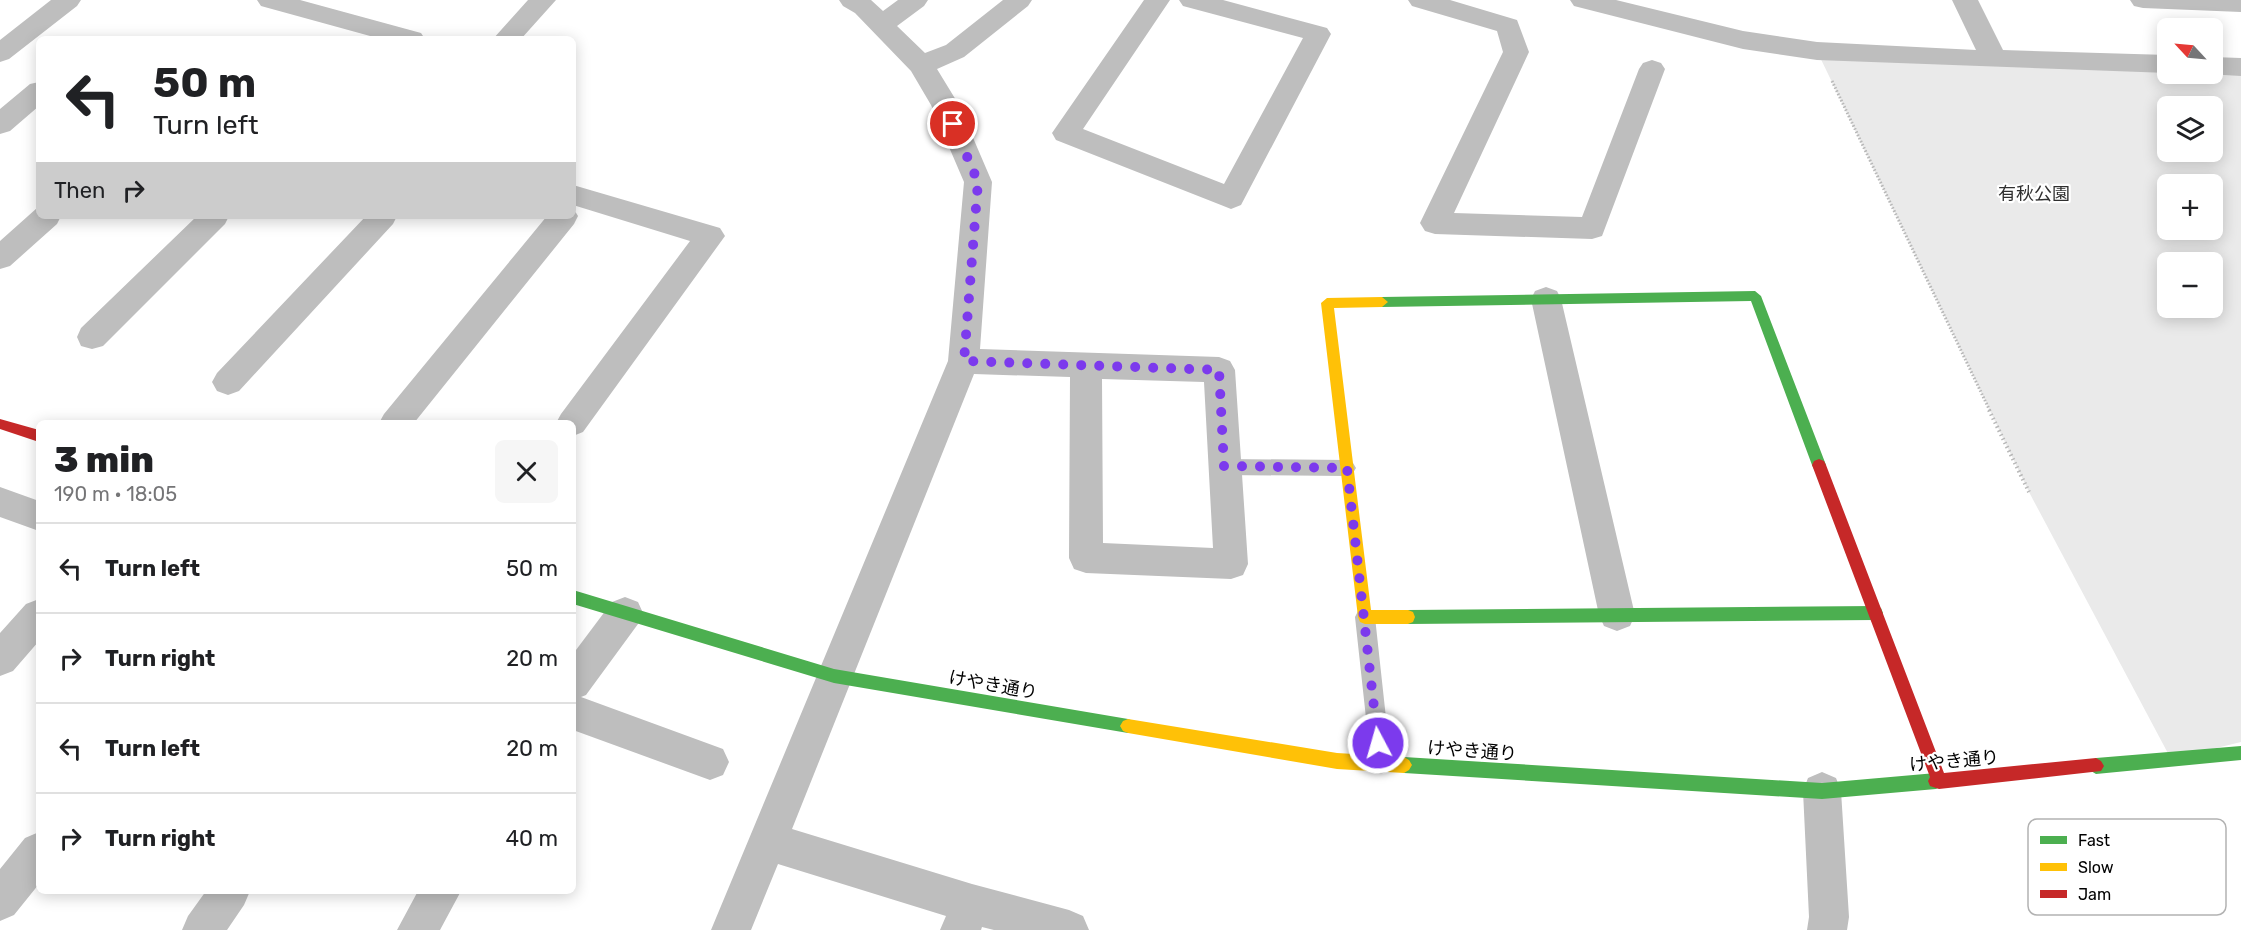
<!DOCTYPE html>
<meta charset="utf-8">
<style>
body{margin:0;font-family:Rubik,"Noto Sans JP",sans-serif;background:#f6f6f6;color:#202124;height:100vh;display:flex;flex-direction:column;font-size:22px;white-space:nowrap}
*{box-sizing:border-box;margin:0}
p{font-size:20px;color:#757577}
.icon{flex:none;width:33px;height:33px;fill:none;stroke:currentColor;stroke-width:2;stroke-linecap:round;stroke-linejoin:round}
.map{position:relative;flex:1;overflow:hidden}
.side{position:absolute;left:36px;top:420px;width:540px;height:474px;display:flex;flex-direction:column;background:#fff;border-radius:9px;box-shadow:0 3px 15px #0003}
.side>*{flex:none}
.hud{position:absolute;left:36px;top:36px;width:540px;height:183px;border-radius:9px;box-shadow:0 3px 15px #0003;background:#fff;color:#202124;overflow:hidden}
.needle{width:39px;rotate:296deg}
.buttons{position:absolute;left:2157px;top:18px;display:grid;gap:12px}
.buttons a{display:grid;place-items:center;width:66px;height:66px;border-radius:9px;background:#fff;box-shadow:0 3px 15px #0003;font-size:30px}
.pin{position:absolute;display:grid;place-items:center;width:51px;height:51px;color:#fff;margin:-26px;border:3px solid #fff;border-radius:50%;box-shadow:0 2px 6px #0007}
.me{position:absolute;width:66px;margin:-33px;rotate:354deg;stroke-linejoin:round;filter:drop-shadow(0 0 4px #0008)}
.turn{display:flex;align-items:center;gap:21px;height:126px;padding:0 18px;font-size:27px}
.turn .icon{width:78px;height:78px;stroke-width:2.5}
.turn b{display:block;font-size:42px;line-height:51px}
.then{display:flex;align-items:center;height:57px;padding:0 18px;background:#0003;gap:12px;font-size:22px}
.round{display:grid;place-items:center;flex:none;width:63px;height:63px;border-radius:9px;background:#f6f6f6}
.headline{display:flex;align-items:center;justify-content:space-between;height:102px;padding:0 18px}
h1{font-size:36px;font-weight:800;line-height:45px}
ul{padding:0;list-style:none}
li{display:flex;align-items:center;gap:18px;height:90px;padding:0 18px;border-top:2px solid #e0e0e0}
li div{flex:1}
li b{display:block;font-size:22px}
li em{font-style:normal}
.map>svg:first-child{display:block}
.green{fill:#eaeaea;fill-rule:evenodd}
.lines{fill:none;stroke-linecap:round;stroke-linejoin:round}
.path-far1{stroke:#b8b8b8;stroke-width:3;stroke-dasharray:1.5 2;stroke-linecap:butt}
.path{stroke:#b8b8b8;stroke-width:4;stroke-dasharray:1.5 3;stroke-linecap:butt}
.lane{fill:#bebebe;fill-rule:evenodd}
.street{fill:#bebebe;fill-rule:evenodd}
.fast{fill:#4caf50;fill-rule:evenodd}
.slow{fill:#ffc107;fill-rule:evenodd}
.jam{fill:#c62828;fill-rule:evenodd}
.route{stroke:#7c3aed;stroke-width:10;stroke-dasharray:0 18}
.labels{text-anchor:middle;stroke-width:4.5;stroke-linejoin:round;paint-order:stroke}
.park-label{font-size:18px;fill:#2f2f2f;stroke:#fff}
.street-label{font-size:18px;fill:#000;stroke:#fff}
.key{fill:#fff;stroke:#b2b2b2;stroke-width:1.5}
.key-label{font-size:16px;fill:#000}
</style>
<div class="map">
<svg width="2241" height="930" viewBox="0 0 2241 930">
<rect width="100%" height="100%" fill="#fff"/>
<!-- green -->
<path class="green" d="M1817,51L2167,64L2168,74H2212L2241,67V742L2171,759L2029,492ZM2168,106H2212V152H2168ZM2168,184H2212V230H2168ZM2168,262H2212V308H2168Z"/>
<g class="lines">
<!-- path-far1 -->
<path class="path-far1" d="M1832,81L1990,411"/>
<!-- path -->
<path class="path" d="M1989,410L2029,492"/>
<!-- lane -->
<path class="lane" d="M1224,459L1347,460L1353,463L1356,468L1353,473L1347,476L1224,475L1218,472L1215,467L1218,462Z
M1365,608L1372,611L1375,617L1391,764L1388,771L1381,774L1374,771L1371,764L1355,617L1358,611Z"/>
<!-- street -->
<path class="street" d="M51,0H81L77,6L9,59L0,62V40Z
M257,0H300L421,33L425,39H381L261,6Z
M528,0H556L521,39H493Z
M839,0H871L883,11L898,0H928L924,6L897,26L925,53L946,45L1003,0H1032L1028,6L964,57L937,69L959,105L992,182L980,349L1219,357L1230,361L1235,370L1248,564L1243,575L1231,579L1086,573L1074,569L1069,558L1070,377L974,374L792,829L972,884L1069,910L1083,916L1089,930H994L982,927L981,930H940L946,916L778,864L751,930H711L948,361L964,182L931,105L911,71L855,13L843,6ZM1102,379L1204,382L1213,548L1103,543Z
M1144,0H1170L1083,129L1224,184L1303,38L1183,6L1179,0H1223L1327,28L1331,34L1241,205L1231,209L1221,205L1056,140L1052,133Z
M1408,0H1450L1517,20L1529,52L1454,213L1582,217L1639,69L1643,63L1652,60L1661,63L1665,69L1602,236L1592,239L1435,234L1425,231L1420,223L1503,52L1497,31L1412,6Z
M1570,0H1616L1743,31L1817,42L1976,50L1952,0H1978L2003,50L2168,55V73L1817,60L1743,49L1574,6Z
M2130,0H2241V12L2143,8L2134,6Z
M2212,57L2241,58V76L2207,74H2212Z
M39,82V106L10,131L0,134V109L30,84Z
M573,185L720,228L725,236L583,432L573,436V423H556L561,414L690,241L573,205Z
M37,208H39V216H61L57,224L10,266L0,269V241Z
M573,208L578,216L574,224L414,423H379L384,414L547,216H573Z
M197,216H229L225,224L103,346L92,349L81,346L77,337L81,328Z
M366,216H397L393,224L239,391L228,395L217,391L212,382L217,373Z
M1546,287L1557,291L1561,299L1635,615L1630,626L1617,631L1604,626L1599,615L1531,299L1535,291Z
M0,487L39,501V531L0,517Z
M625,597L638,602L643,613L638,624L586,695L581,697L723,749L729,762L723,775L710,780L573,730V654L612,602Z
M39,599V641L13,671L0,676V633L26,604Z
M1822,772L1836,778L1841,791L1849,917L1847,930H1807L1809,917L1803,791L1808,778Z
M39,832V884L14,915L0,921V869L25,838Z
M206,891H250L244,905L227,930H182L188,916Z
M418,891H461L440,930H397Z"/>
<!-- fast -->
<path class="fast" d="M1755,291L1761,296L1826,465L1824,469H1814L1812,465L1751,301L1382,307L1376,302L1382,297Z
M573,590L834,669L1128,719L1133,721L1136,726L1133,731L1128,733L834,683L573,604Z
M1876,606L1881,608L1883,613L1881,618L1876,620L1408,624L1403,622L1401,617L1403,612L1408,610Z
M2241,746V760L2096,774L2091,771L2088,766L2091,761L2096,758Z
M1404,757L1822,783L1936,773L1942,776L1944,781L1942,786L1936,789L1822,799L1404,773L1399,770L1396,765L1399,760Z"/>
<!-- slow -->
<path class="slow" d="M1382,297L1388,302L1382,307L1334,308L1371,610H1408L1413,612L1415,617L1413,622L1408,624H1365L1360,622L1358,617L1321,303L1327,298Z
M1128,719L1337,753L1404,757L1409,760L1412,765L1409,770L1404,773L1337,769L1128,733L1123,731L1120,726L1123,721Z"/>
<!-- jam -->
<path class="jam" d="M0,419L39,430V442L0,429Z
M1819,459L1824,461L1826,465L1944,773L2096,758L2101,761L2104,766L2101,771L1939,789L1930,786L1928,781L1930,777L1812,465L1814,461Z"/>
</g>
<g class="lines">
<!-- route -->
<path class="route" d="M953,124L978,182L964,361L1219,370L1224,466L1347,468L1378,743"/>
</g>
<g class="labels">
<!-- park labels -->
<g class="park-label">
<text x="2034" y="200">有秋公園</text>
</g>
<!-- street labels -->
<g class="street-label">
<text transform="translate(993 685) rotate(10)" y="6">けやき通り</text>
<text transform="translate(1472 751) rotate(4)" y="6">けやき通り</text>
<text transform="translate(1954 761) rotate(-5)" y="6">けやき通り</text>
</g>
</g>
<!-- legend -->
<rect x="2028" y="819" width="198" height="96" rx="9" class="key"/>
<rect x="2040" y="836" width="27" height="8" fill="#4caf50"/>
<rect x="2040" y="863" width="27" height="8" fill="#ffc107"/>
<rect x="2040" y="890" width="27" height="8" fill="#c62828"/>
<g class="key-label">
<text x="2078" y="846">Fast</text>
<text x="2078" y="873">Slow</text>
<text x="2078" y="900">Jam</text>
</g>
</svg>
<div class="buttons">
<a><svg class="needle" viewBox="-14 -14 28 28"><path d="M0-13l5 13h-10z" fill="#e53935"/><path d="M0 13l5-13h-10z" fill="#757577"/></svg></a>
<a><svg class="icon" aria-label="layers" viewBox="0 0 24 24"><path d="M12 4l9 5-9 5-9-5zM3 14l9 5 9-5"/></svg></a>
<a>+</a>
<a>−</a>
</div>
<div class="pin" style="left:953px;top:124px;background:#d93025"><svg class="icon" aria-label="arrive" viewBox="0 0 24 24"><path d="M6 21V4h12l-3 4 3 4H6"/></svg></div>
<svg class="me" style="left:1378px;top:743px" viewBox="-20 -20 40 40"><circle r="17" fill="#7c3aed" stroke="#fff" stroke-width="3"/><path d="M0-11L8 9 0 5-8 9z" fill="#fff"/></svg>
<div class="hud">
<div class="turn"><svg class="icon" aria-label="left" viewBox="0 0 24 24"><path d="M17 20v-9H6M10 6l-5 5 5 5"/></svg><div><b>50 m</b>Turn left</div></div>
<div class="then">Then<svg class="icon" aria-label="right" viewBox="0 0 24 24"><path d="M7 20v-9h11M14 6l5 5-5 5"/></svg></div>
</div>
<section class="side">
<div class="headline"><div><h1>3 min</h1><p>190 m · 18:05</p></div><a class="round"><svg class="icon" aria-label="close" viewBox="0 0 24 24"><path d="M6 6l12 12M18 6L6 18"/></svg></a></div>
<ul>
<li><svg class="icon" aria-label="left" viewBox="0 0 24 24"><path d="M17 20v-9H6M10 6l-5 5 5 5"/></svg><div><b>Turn left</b></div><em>50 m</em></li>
<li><svg class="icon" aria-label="right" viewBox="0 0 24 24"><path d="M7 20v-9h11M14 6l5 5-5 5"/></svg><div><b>Turn right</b></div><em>20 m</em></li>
<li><svg class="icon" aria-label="left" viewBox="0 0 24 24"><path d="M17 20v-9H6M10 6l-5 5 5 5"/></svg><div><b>Turn left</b></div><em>20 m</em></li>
<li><svg class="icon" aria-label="right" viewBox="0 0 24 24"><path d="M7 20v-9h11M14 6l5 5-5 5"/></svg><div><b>Turn right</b></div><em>40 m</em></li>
</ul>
</section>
</div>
